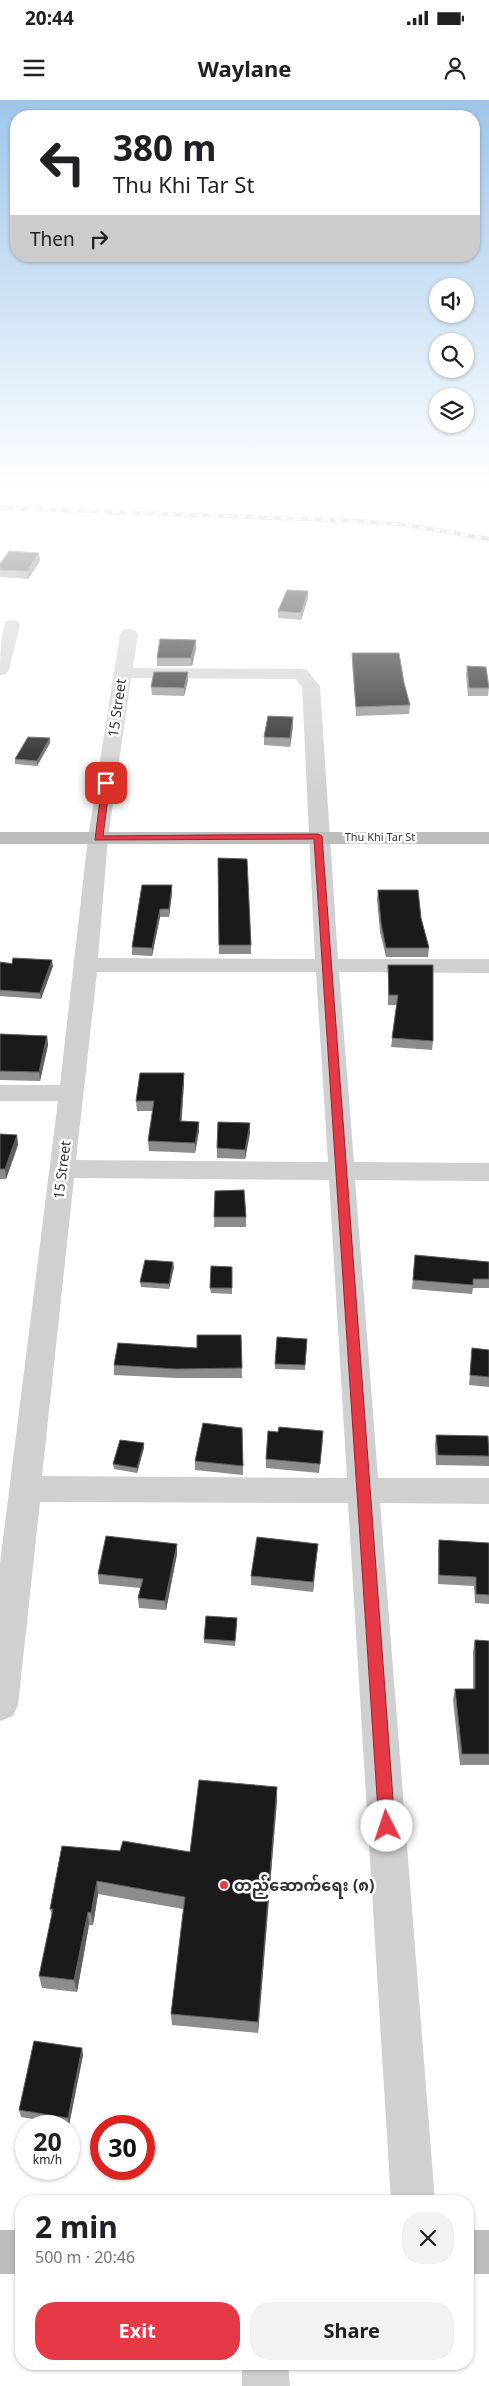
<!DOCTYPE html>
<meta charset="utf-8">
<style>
body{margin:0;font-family:"Noto Sans","Noto Sans Myanmar",sans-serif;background:#f2f2f2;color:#202124;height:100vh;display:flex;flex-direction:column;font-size:19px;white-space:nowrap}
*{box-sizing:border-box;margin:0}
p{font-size:16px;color:#757577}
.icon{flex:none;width:28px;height:28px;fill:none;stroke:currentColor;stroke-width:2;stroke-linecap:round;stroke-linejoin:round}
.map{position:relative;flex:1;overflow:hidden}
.details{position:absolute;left:15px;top:2095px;width:459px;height:175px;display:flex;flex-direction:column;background:#fff;border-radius:20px;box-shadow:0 1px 4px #0004}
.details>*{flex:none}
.banner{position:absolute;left:10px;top:10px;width:470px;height:152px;border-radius:20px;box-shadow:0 1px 4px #0004;background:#fff;color:#202124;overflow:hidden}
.buttons{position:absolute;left:429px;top:178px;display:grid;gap:10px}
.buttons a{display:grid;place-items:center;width:45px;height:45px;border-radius:50%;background:#fff;box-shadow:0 1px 4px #0004;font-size:25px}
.speed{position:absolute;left:15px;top:2015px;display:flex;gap:10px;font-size:25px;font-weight:700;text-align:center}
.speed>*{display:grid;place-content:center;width:65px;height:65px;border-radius:50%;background:#fff;box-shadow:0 1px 4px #0004;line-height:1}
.speed small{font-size:12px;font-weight:400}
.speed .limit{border:8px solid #d22;background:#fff;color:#111}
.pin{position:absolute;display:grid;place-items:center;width:42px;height:42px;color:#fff;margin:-21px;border-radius:10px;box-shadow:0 2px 8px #0006}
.me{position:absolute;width:55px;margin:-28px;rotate:356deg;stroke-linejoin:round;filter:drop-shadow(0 0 4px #0008)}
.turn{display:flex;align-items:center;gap:18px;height:105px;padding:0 20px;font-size:22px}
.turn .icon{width:65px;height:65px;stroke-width:2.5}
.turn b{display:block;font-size:35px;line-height:42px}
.then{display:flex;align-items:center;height:48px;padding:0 20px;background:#0003;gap:10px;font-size:19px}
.round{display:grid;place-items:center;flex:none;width:52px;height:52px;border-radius:20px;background:#f2f2f2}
.headline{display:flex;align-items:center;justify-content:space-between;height:85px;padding:0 20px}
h1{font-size:30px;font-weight:700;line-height:38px}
.cta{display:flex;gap:10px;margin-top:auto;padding:10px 20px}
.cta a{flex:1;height:58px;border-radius:20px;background:#e63946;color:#fff;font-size:20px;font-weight:700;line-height:58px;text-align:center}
.cta a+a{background:#f2f2f2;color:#202124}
.status{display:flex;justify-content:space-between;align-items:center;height:35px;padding:0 25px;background:#fff;direction:ltr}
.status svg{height:14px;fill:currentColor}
header{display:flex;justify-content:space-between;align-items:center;height:65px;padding:0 20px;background:#fff;font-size:22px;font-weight:700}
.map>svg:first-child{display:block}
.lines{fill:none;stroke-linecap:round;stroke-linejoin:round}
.street{fill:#d0d0d0;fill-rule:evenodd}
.secondary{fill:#bdbdbd;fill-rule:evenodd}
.rail-casing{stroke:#888;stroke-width:4}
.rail{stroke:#fff;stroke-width:2.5;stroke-dasharray:7;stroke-linecap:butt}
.wall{fill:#8c8c8c}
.shaded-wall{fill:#5f5f5f}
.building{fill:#1a1a1a;stroke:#5f5f5f}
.route{fill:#e63946;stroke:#96252e}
.poi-dot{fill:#e63946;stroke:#fff;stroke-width:2}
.labels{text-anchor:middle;stroke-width:5;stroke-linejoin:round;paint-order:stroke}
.far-street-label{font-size:11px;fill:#333;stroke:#fff}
.street-label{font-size:14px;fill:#333;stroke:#fff}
.near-poi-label{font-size:16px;font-weight:bold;fill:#333;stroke:#fff;text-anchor:start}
</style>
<div class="status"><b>20:44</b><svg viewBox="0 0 49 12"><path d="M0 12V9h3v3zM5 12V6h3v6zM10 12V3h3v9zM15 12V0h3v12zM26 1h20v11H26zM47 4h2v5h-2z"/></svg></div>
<header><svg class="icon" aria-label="menu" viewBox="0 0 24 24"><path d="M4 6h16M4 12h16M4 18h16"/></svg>Waylane<svg class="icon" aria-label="person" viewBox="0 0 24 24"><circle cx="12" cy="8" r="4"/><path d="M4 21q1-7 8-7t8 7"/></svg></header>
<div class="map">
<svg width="489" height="2286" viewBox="0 0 489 2286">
<rect width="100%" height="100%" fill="#fff"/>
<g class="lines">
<!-- street -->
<path class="street" d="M12,520L18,521L20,525L9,570L6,574L0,575C0,559 0,536 6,521Z
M129,529L135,530L138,534L133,568L301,569L307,570L320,586L338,859H489V873L339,872L354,1062L489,1063V1081L355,1080L378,1378H489V1404L380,1403L435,2101H391L348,1403L40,1402L18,1605L13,1616L0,1621V1463L58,1001H0V985H60L88,738L120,534L123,530ZM131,578L296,579L302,587L315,859L98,858L108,738ZM97,872H316L328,1062L76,1060ZM74,1078L329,1080L347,1378L42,1376Z
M242,2264H288L290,2286H242Z"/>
<!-- secondary -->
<path class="secondary" d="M0,732H489V744H0Z
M0,2130H21V2174H0Z
M468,2130H489V2174H468Z"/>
<!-- rail casing -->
<g class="rail-casing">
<path id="rail" d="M0,408L360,421L407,425L489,439"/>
</g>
<!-- rail -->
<use href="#rail" class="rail"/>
</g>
<!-- wall -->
<path class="wall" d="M39,453L40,461L28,479L0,477V464Z
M308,491V498L301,520L278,518V511Z
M196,548L192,566H157V558Z
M352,553L404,583L410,605L409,614L356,616L352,561Z
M467,566L489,587L488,596H468L466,575Z
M188,580L184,596L152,595L151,587Z
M293,626L290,647L264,645V637Z
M50,643L37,666L15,664V659Z
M218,758L251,845V854H219Z
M378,790L421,818L429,848L428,857H386L380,832L377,799Z
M172,793L169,817H160L152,856L132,855V847Z
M0,862L53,866L41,899L0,896Z
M388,865L433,941L432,950L391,947L397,905H388Z
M0,934L47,936L48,945L40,981L0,980Z
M184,983L181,1021L199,1031L195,1053L149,1051L148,1041L153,1011H137L136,1001Z
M250,1023V1033L245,1059L217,1058V1048Z
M0,1034L17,1035L18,1045L6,1079H0Z
M215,1091L246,1117V1127H214Z
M415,1155L489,1162V1188H473L472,1194L412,1189Z
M174,1167L169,1189L141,1187L140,1182Z
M232,1167V1194L211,1193L210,1188Z
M241,1235L242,1278H176L114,1275V1265L197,1248Z
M307,1239L305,1270L275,1269V1264Z
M472,1248L489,1250V1287L469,1285Z
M242,1328L243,1375L195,1370V1361Z
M436,1335L489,1343V1366L436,1365L435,1345Z
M323,1340L319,1373L266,1368V1359Z
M144,1343V1348L137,1373L114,1369L113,1364Z
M439,1440L489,1443V1504L475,1503L474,1486L438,1484V1450Z
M317,1453L313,1492L251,1485V1476Z
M177,1454L166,1510L139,1508L138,1498L141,1488L99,1484L98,1474Z
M237,1523L235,1546L204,1543V1539Z
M475,1540L489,1541V1665H460L453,1600L455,1589H473V1551Z
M277,1687V1700L258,1933L172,1925L171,1914L183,1809L98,1794L93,1825H89L77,1892L42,1888L39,1876L52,1815L50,1809L120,1751L190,1752Z
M82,1948L83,1955L69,2025L21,2017L19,2010Z"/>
<!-- shaded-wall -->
<path class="shaded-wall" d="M39,453L40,461L28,479L27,471Z
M308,491V498L301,520V513Z
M196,540V548L192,566L191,558Z
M188,572V580L184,596V588Z
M293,617V626L290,647V638Z
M50,638V643L37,666V661Z
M172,785V793L169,817V809Z
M160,809V817L152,856V848Z
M52,860L53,866L41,899L40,893Z
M47,936L48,945L40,981L39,972Z
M184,973V983L181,1031L180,1021Z
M199,1022V1031L195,1053V1043Z
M250,1023V1033L245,1059V1050Z
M17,1035L18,1045L6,1079L5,1069Z
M173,1162L174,1167L169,1189V1184Z
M144,1343V1348L137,1373V1368Z
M177,1444V1454L166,1510L165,1501Z
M318,1444L317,1453L313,1492V1482Z
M277,1687V1700L258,1933V1922Z
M97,1781L98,1794L93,1825L91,1813Z
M88,1812L89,1825L77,1892L74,1880Z
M82,1948L83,1955L69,2025L68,2018Z"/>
<!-- building -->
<path class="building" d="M9,451L39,453L27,471L0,470V464Z
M287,490L308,491L301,513L278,511Z
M160,539L196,540L191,558H157Z
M352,553H399L404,583L410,605L356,607Z
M467,566L486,567L489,588H469Z
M154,572H188L184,588L151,587Z
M268,616L293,617L290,638L264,637Z
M28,637L50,638L37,661L15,659Z
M218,758L247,759L251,845H219Z
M142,785H172L169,809H160L152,848L132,847Z
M378,790H418L421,818L429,848H386L381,823Z
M13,858L52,860L40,893L0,890V862L12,864Z
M388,865H433V941L392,938L398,895H389Z
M0,934L47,936L39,972L0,971Z
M140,973H184L180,1021L199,1022L195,1043L148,1041L154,1001H136Z
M218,1022L250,1023L245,1050L217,1048Z
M0,1034L17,1035L5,1069H0Z
M244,1090L246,1117H214L215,1091Z
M415,1155L489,1162V1179H473V1185L413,1180Z
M145,1160L173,1162L169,1184L140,1182Z
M211,1166L232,1167V1188H210Z
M197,1235H241L242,1268L176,1269L114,1265L118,1243L197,1248Z
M277,1237L307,1239L305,1265L275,1264Z
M472,1248L489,1250V1277L470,1275Z
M203,1323L242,1328L243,1366L195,1361Z
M279,1327L323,1331L320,1364L266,1359L268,1331L278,1332Z
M436,1335L488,1336L489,1356L438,1355Z
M120,1340L144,1343L137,1368L113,1364Z
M106,1436L177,1444L165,1501L138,1498L143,1479L98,1474Z
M257,1437L318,1444L313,1482L251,1476Z
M439,1440L489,1443V1495L476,1494V1477L439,1475Z
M206,1516L237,1518L235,1541L204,1539Z
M475,1540L489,1541V1654H462L455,1589H475Z
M199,1680L277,1687L258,1922L171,1914L185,1797L97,1781L91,1813L88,1812L74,1880L39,1876L53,1809H50L62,1746L120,1751L123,1741L190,1752Z
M34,1941L82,1948L68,2018L19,2010Z"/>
<!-- sky -->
<linearGradient id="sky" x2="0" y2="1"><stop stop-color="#9ec6ea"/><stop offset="0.55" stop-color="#fff"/><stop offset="1" stop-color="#fff" stop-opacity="0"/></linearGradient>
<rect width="489" height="704" fill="url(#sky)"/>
<!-- route -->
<path class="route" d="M106,681L110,683L103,736L318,734L322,736L395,1726L393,1731L387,1733L382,1731L379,1726L314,739L95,740L102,683Z"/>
<!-- markers -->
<circle class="poi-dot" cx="224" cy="1785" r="5"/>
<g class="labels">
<!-- far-street labels -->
<g class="far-street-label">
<text x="380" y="741">Thu Khi Tar St</text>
</g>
<!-- street labels -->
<g class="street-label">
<text transform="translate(117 608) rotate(-82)" y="5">15 Street</text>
<text transform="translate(62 1070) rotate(-83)" y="5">15 Street</text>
</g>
<!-- near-poi labels -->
<g class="near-poi-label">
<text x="234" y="1791">တည်ဆောက်ရေး (၈)</text>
</g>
</g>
</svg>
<div class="buttons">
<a><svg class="icon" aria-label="sound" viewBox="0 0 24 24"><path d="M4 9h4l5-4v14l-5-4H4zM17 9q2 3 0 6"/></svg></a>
<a><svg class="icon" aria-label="search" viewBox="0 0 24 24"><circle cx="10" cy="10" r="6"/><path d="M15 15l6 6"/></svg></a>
<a><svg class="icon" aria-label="layers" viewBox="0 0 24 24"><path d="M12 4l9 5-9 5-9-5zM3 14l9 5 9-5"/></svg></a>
</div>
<div class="speed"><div>20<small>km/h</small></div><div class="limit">30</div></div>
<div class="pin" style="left:106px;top:683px;background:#d93025"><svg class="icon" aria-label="arrive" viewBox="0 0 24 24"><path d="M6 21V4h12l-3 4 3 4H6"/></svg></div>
<svg class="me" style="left:387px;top:1726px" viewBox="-20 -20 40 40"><circle r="19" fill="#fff"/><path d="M0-13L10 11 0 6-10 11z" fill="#e63946"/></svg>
<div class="banner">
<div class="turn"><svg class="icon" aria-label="left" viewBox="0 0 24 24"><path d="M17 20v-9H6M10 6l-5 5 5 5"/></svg><div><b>380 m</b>Thu Khi Tar St</div></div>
<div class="then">Then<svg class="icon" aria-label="right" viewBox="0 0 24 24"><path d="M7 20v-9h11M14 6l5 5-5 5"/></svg></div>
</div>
<section class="details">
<div class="headline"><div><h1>2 min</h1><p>500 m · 20:46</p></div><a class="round"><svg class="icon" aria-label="close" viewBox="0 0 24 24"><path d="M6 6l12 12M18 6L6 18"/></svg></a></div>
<div class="cta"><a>Exit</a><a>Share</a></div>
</section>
</div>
